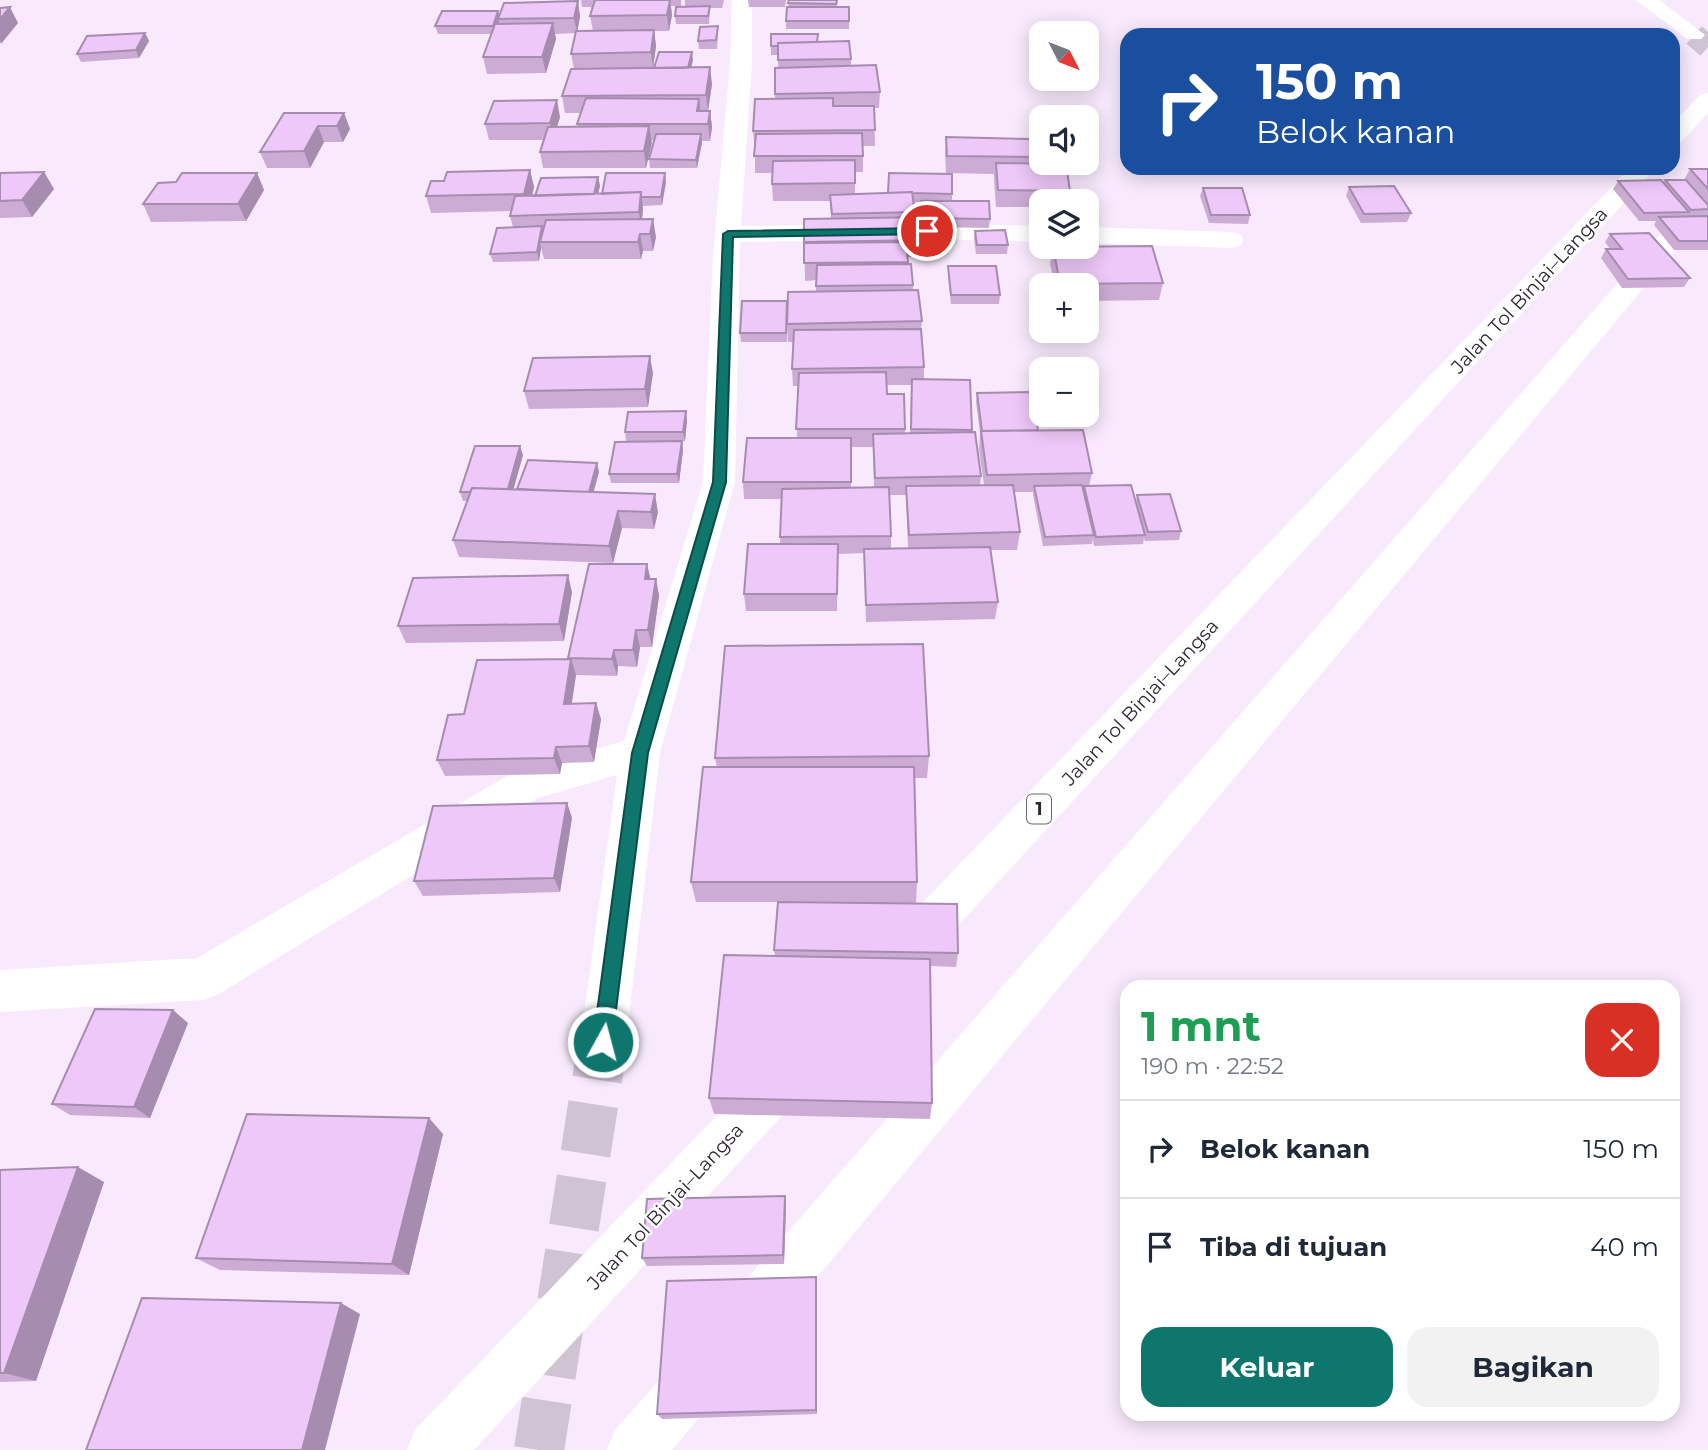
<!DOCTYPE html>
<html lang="id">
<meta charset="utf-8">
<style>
body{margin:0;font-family:Montserrat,sans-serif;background:#f2f2f3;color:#1f2937;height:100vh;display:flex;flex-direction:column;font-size:26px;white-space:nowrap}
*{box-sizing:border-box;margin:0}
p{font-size:23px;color:#747a83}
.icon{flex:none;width:38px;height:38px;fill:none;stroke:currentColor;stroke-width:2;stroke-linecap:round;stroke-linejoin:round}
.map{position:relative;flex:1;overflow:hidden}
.side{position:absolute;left:1120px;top:980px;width:560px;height:441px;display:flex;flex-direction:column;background:#fff;border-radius:21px;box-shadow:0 4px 18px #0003}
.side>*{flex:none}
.hud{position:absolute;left:1120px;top:28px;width:560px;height:147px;border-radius:21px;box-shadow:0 4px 18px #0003;background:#1a4fa0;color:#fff;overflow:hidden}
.needle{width:46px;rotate:132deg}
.controls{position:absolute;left:1029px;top:21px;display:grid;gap:14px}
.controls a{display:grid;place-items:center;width:70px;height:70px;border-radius:14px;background:#fff;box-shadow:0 4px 18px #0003;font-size:35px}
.pin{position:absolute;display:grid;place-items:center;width:60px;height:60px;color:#fff;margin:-30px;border:4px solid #fff;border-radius:50%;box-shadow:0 2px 7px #0007}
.me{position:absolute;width:77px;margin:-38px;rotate:7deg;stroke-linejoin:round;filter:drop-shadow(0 0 5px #0008)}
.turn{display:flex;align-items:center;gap:24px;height:147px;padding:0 21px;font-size:32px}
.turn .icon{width:91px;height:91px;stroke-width:2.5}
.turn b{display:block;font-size:49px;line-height:60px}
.round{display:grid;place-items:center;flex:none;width:74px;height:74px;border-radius:21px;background:#f2f2f3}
.headline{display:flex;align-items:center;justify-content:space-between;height:119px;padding:0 21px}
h1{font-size:42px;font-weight:700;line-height:52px;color:#1e9e55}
.action{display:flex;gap:14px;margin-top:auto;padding:14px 21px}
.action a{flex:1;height:80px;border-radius:21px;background:#0f766e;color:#fff;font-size:28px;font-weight:700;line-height:80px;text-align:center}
.action a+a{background:#f2f2f3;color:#1f2937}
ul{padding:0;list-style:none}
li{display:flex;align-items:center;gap:21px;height:98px;padding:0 21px;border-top:2px solid #e0e1e3}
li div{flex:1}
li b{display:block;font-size:26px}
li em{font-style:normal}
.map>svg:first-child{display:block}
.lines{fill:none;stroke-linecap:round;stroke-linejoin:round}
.minor-tunnel-far1{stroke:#d0c3d3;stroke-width:23;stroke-dasharray:23 11;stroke-linecap:butt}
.minor-tunnel{stroke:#d0c3d3;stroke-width:50;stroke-dasharray:50 25;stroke-linecap:butt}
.minor{fill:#fff;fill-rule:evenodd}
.motorway{fill:#fff;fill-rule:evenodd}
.wall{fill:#ccacd5;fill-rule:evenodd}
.shaded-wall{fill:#a68cae}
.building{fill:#edc8f8;stroke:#a68cae;stroke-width:2}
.route{fill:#0f766e;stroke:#0a4d48;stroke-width:2}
.labels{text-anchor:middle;stroke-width:5;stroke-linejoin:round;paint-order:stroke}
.shield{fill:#fdfdfd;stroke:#6c666e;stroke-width:2}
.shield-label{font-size:18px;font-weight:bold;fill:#2e2530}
.street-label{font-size:19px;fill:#2e2530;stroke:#fdfdfd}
</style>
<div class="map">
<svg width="1708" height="1450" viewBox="0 0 1708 1450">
<rect width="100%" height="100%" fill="#f8eafc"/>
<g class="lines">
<!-- minor-tunnel-far1 -->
<path class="minor-tunnel-far1" d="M1694,35L1708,47"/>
<!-- minor-tunnel -->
<path class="minor-tunnel" d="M539,1450L603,1042"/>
<!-- minor -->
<path class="minor" d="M732,0H752V63L741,226L927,223L1041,226V242L927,239L740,242L735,482L660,753L626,1042L619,1058L603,1064L587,1058L580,1042L617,775L538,798L219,994L203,1000L0,1012V970L197,958L512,773L624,741L703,482L713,254L730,63Z
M1636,0H1659L1705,35L1701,39H1687Z
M1087,227L1231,232L1240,234L1244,240L1240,246L1231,248L1087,243Z"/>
<!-- motorway -->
<path class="motorway" d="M1708,93V113L1681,142L1673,144V123L1700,95Z
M1630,168H1656L930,956L914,962L898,956L892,942L898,928Z
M1708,187V211L769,1335L750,1343L731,1335L723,1316L731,1297L1699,190Z
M786,1054L803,1061L810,1077L803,1093L474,1450H407L415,1430L769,1061Z
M697,1351L716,1359L724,1378L716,1397L672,1450H607L615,1430L678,1359Z"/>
</g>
<!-- wall -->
<path class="wall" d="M581,0H681V6H671L672,15L669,31H654L656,46L653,68L693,60L691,68L712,84L708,111H710L712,127L710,141H702L697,168H650L649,159L654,141L651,140L646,168H543L540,152L544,140H489L485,124L560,117L557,126H578L577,124L581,113H565L562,96L574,69L571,54L575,33L555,34L556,39L546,73L487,74L483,57L492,34H438L435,26L498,11L499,16L578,1L580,17L577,31H593L590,16L592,11L591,7H582Z
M685,0H724L722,8H710L709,24H676L675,16L685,7Z
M748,0H786L785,7H749Z
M789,0H838L837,7H849V29H786V21Z
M718,26V34L717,49H699L698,41Z
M145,33L149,41L139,58L81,62L77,54Z
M818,42L851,59V66L880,92L879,108H874L875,146H863V172H855V194L888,193L952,194V201L990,219L989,228L928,227L929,240L928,257H908V264L913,285V290L922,321L921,329L924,367V379L970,380L972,432L981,476L980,485H984L979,449L980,433L976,402L977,393L1038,431L1092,473L1089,486L1136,501L1137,495L1181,531L1179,540L1145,541L1144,538L1143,544L1094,546L1093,539L1092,544L1043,546L1033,495V492H1014L1020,532L1017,550H991L998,602L995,619L866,622L864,553L838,554L837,611H746L744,594L780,544L782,499H744L743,482L797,438L798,386H793L792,369L793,342H788L787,325V342H741L740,333L787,301L816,292V280L805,281L804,219L831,218L830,201H773L772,184L773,173H755V148L753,131L775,99V68H778V55H771V46ZM913,202H921V217H914ZM887,385H911L910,434H905V429L887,394ZM851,447H873L874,488H851ZM889,495H906L908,548L891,549V536Z
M344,113L350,129L343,142H324L310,168H267L260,152Z
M946,137L1033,157L1032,164L1070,191L1069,201H1041V207H996L994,180V174L946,173L945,154Z
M1690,169H1708V250H1674L1654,225L1656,221H1639L1613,189L1618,181L1663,182L1665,180H1684Z
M530,170L534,187L532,196L598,177L600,186L598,194H602L665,173L666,182L662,205L643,206L642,219L656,237L653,251H643L641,259H544L541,248L539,261L493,262L490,254L513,227L510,216L511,211L431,213L426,196L444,181Z
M44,172L54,189L32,217L0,218V173Z
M257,173L264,190L246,221L151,222L143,204L176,182Z
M1349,187L1411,213L1407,222L1361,223L1346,196Z
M1203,188L1250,215L1248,224L1209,223L1200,196Z
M975,231L1008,245L1007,254H976L974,239Z
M1610,234L1690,278L1684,287L1622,288L1601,258L1606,249H1610L1605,242Z
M1053,247L1163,283L1159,300L1087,301V285H1055L1050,264Z
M948,266L1000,295L999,304H951L948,275Z
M653,373L648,407L529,409L524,391Z
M687,420L685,441H626L625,432Z
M682,441L683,450L679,483H611L609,474Z
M523,455L513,489H517L597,463L599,472L593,492L658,512L654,529L622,528L613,563L459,557L453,540L467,501H463L460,492Z
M647,564L650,579H656L659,596L652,647H640L637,667L618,666L617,676L576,675L572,703L601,719L594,762L562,763L560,774L445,776L437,760L464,714L568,659Z
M572,592L564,641L406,643L398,626Z
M929,756L927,778H915L917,882L916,903H845L958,953L956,967L930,966L932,1103L930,1119L714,1114L709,1098L775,956L774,950L778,902H696L691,882L717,767L715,758Z
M567,803L572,818L560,892L423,896L414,881Z
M188,1023L150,1118L70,1115L52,1104Z
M443,1134L409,1275L220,1270L196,1258Z
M0,1170L104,1182L36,1381L0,1382Z
M785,1196L786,1205L784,1264L647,1266L642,1258Z
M816,1277L817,1285V1414L662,1419L657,1414Z"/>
<!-- shaded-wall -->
<path class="shaded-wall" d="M670,0L672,15L669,31L667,15Z
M578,1L580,17L577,33L574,18Z
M10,7L18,23L1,44L0,41V19Z
M498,11L500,19H498L499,22L495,34L493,26Z
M553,23L556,39L546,73L542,57Z
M654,30L656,46L653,68L651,52Z
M145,33L149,41L139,58L136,50Z
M692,52L693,60L688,80L687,71Z
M710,67L712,84L708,111L706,95Z
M699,99L701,115L697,111Z
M557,100L560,117L553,140L550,123Z
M710,111L712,127L710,141L708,124Z
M344,113L350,129L343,142L337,126Z
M318,126L324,142L310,168L304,151Z
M649,126L652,143L646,168L644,151Z
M701,134L702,143L697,168L696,160Z
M530,170L534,187L528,211L524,194Z
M44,172L54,189L32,217L22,200Z
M257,173L264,190L246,221L238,204Z
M665,173L666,182L662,205L661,197Z
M598,177L600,186L594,208L592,199Z
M641,192L643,209L641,229L639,212Z
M653,219L656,237L653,251L650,234Z
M542,226L544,235L540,242L541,248L539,261L537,252Z
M640,234L643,251L641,259L638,242Z
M650,356L653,373L648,407L645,389Z
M686,411L687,420L685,441L683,432Z
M682,441L683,450L679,483L677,474Z
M520,446L523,455L510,502L507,493Z
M597,463L599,472L590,505L587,496Z
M655,494L658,512L654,529L651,512Z
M618,511L622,528L613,563L609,546Z
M647,564L651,581L645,579Z
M568,575L572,592L564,641L559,624Z
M656,579L659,596L652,647L648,630Z
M636,630L640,647L637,667L633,650Z
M614,650L618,666L617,676L612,659Z
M571,659L576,675L569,720L564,704Z
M596,703L601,719L594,762L589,746Z
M556,747L562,763L560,774L554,758Z
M567,803L572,818L560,892L554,878Z
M173,1010L188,1023L150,1118L134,1107Z
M429,1118L443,1134L409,1275L392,1264Z
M78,1167L104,1182L36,1381L4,1373Z
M785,1196L786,1205L784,1264L783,1255Z
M816,1277L817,1285V1414L816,1410Z
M341,1303L360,1314L325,1450H302Z"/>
<!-- building -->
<path class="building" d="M595,0H670L667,15L590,16Z
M789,0H837L836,4L788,3Z
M578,1L574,18L498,19L504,3Z
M710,6L708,16H675L676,7Z
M10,7L0,19V8Z
M787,7H849V21H786Z
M442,11H498L493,26H435Z
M553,23L542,57H483L495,24Z
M718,26L716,40L698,41L700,27Z
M654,30L651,52L571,54L576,31Z
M145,33L136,50L77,54L87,36Z
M771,34H818L817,42L778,43V46H771Z
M849,41L851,59L778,60V43Z
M659,52H692L688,68H654Z
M876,65L880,92L775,94V68Z
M710,67L706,95L562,96L571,69Z
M586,98L699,99L697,111H710L708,124H577Z
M833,98V106H874L875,130L753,131L755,99Z
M557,100L550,123L485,124L494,101Z
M284,113H344L337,126H318L304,151L260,152Z
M649,126L644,151L540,152L548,127Z
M862,133L863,156H754L756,134Z
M656,134H701L696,160L649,159Z
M946,137L1030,139L1033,157L947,156Z
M855,160V183L772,184L773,161Z
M996,163L1066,164L1070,191L998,190Z
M1690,169H1708V189Z
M530,170L524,194L426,196L431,181H444L447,172Z
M44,172L22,200L0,201V173Z
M182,173H257L238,204H143L158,183L176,182Z
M606,173H665L661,197H641V192L602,194Z
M889,173L952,174V194L912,193V192L888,193Z
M598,177L594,194L535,196L541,178Z
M1661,180L1689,212L1644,213L1618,181Z
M1665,180H1686L1708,205V209L1691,210Z
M1394,186L1411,213L1364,214L1349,187Z
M1203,188H1242L1250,215H1211Z
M641,192L639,212L510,216L515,196Z
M912,192L915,212L832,214L830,195Z
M921,201H989L990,219L927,218V217H921Z
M1708,216V241H1679L1659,217Z
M927,217L929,240L804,242V219Z
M653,219L650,234H640L638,242H540L546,220Z
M542,226L537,252L490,254L497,228Z
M1005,230L1008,245H977L975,231Z
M1649,233L1690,278L1628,279L1606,249H1622L1610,234Z
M906,242L908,262L804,263V243Z
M1152,246L1163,283L1060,284L1053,247Z
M911,264L913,285L816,286L817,265Z
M948,266H996L1000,295H951Z
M918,290L922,321L787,324L788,292Z
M742,301H787L786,333H740Z
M921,329L924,367L792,369L794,330Z
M650,356L645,389L524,391L533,358Z
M886,372L887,394H904L905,429H796L799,373Z
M912,379L970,380L972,430L911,429Z
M1031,392L1038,430L982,431L977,393Z
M686,411L683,432H625L628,412Z
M1083,430L1092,473L987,475L981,431Z
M975,432L981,476L875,478L873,434Z
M747,438H851V482H743Z
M682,441L677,474H609L615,442Z
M475,446H520L508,489L472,488L470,492H460Z
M528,460L597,463L589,492L517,489Z
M1013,485L1020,532L909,535L906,486Z
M1082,485L1094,535L1045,537L1034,486Z
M1131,485L1145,535L1096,537L1084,486Z
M889,487L891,536L780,537L782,489Z
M472,488L655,494L651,512L618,511L609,546L453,540Z
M1170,494L1181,531L1148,532L1137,495Z
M748,544H838L837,594H744Z
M990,547L998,602L866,605L864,549Z
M589,564H647L645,579H656L648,630H636L633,650H614L612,659L568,658Z
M568,575L559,624L398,626L413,578Z
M923,644L929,756L715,758L725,646Z
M571,659L564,704L596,703L589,746L556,747L554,758L437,760L448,715L464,714L477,660Z
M703,767H914L917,882H691Z
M567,803L554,878L414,881L433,806Z
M778,902L957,904L958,953L774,950Z
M724,955L930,959L932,1103L709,1098Z
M95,1009L173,1010L134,1107L52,1104Z
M247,1114L429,1118L392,1264L196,1258Z
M78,1167L4,1373H0V1170Z
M785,1196L783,1255L642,1258L647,1199Z
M816,1277V1410L657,1414L667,1281Z
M142,1298L341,1303L302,1450H86Z"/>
<!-- route -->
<path class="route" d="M927,228L931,229V234L733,237L726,482L648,753L612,1042L609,1049L603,1051L596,1049L593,1042L632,753L713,482L723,234L728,231Z"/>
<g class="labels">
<!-- shield labels -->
<rect class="shield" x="1027" y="794.5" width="24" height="29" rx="5"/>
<g class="shield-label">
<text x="1039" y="815">1</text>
</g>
<!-- street labels -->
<g class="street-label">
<text transform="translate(1529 290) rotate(-47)" y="7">Jalan Tol Binjai–Langsa</text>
<text transform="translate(1140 702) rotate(-47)" y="7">Jalan Tol Binjai–Langsa</text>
<text transform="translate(665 1206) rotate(-47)" y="7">Jalan Tol Binjai–Langsa</text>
</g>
</g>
</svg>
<div class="controls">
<a><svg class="needle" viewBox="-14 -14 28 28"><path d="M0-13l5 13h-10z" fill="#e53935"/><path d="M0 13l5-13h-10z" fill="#747a83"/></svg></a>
<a><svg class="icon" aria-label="sound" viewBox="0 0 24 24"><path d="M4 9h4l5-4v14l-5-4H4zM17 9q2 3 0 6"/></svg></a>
<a><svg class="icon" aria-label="layers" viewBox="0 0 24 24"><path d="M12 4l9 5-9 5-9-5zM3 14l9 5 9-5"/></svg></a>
<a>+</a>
<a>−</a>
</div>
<div class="pin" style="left:927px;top:231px;background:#d93025"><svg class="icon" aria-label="arrive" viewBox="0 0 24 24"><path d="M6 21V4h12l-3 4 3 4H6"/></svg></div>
<svg class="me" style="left:603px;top:1042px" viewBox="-20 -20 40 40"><circle r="17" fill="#0f766e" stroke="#fff" stroke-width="3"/><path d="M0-11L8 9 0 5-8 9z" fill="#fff"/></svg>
<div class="hud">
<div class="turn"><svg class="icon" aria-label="right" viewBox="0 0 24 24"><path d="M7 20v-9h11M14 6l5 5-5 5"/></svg><div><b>150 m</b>Belok kanan</div></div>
</div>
<section class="side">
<div class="headline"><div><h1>1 mnt</h1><p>190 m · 22:52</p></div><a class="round" style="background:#d93025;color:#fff"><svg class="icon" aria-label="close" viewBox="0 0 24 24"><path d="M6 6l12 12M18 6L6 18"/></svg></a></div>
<ul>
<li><svg class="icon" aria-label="right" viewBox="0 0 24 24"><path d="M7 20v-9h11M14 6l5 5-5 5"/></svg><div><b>Belok kanan</b></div><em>150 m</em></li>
<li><svg class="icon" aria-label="arrive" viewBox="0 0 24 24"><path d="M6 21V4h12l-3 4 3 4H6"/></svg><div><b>Tiba di tujuan</b></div><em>40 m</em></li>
</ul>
<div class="action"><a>Keluar</a><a>Bagikan</a></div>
</section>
</div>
